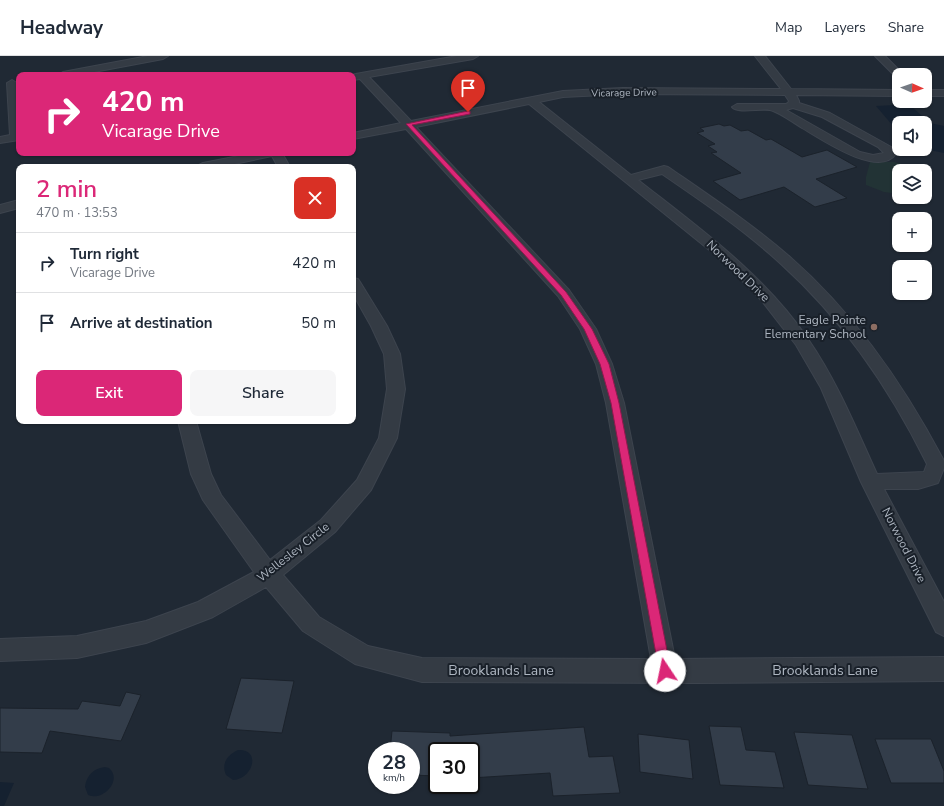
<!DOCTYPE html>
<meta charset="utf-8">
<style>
body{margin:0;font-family:"Nunito Sans",sans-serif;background:#f6f6f7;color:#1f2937;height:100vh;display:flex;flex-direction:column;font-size:15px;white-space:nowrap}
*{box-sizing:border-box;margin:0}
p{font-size:13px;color:#747a83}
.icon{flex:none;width:22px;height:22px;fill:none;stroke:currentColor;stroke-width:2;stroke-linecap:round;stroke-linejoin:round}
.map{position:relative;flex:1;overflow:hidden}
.sheet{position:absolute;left:16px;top:108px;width:340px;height:260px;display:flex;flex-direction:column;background:#fff;border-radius:8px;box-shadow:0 1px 3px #0004}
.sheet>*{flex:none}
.hud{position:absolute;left:16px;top:16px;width:340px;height:84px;border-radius:8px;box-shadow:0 1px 3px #0004;background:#db2777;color:#fff;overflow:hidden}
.needle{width:26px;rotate:92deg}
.buttons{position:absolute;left:892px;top:12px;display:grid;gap:8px}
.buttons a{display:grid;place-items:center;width:40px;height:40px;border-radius:8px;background:#fff;box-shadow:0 1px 3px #0004;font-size:20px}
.speed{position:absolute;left:368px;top:686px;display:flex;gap:8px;font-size:20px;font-weight:700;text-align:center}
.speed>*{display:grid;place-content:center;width:52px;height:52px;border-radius:50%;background:#fff;box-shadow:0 1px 3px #0004;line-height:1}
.speed small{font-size:10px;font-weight:400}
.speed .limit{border:2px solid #111;border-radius:6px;background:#fff;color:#111}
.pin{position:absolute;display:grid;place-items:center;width:34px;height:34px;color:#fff;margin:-41px -17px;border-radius:50% 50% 50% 0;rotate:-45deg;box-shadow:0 0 4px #0007}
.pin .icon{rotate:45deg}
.me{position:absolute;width:44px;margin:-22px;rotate:349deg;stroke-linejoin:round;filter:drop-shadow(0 0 3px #0008)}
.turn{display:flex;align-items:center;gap:14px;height:84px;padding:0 20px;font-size:18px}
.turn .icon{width:52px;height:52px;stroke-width:2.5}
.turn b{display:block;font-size:28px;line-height:34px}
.round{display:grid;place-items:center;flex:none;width:42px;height:42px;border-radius:8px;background:#f6f6f7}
.summary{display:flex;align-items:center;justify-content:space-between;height:68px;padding:0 20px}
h1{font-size:24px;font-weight:600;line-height:30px;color:#db2777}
.primary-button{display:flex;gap:8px;margin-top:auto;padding:8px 20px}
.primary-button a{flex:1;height:46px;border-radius:8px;background:#db2777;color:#fff;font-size:16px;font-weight:600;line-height:46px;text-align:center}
.primary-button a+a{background:#f6f6f7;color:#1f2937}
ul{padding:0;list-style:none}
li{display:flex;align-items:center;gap:12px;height:60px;padding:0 20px;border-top:1px solid #e0e1e3}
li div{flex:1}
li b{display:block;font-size:15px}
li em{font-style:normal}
header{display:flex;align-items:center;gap:24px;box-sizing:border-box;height:56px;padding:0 20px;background:#fff;border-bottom:1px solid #e0e1e3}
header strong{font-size:19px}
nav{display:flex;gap:22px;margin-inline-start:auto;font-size:14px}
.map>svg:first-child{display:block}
.green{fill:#223335}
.water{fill:#152130}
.building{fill:#333d4a;stroke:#1b222b}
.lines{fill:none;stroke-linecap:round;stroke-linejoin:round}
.minor-casing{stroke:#3d444e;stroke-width:2}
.minor{fill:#343b44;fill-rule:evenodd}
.route{fill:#db2777;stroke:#8e194d}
.education-dot{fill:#8d6e63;stroke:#192029;stroke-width:1.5}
.labels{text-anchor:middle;stroke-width:4;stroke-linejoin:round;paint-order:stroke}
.far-street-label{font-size:10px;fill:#aeb6c1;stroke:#192029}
.street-label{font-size:12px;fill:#aeb6c1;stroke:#192029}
.poi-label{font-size:12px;fill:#aeb6c1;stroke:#192029;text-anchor:end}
.near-street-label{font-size:14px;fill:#aeb6c1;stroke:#192029}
</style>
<header>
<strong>Headway</strong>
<nav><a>Map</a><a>Layers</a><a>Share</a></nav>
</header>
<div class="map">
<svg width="944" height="750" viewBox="0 0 944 750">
<rect width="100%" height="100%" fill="#202934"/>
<!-- green -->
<path class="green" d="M870,106H894L902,108L908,115H899V138L884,136L866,129V121Z"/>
<!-- water -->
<path class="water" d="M895,49L912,51L930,67L944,70V97L925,93V67H899V77L876,50Z
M238,694C261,692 254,723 233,724L226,719C221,708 227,699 238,694Z
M105,711L109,712C123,724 103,746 88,739L85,731C86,720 94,712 105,711Z
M0,726L14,727L4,750H0Z"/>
<!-- building -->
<path class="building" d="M719,68L724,70L730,69L741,75L748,74L766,84L771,83L802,101L827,94L857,111L816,123L847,142L815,151L784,131L740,144L713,125L741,117L711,97L717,96L708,90L715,88L697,77L704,75L700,72Z
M241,622L294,625L282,677L226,673Z
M126,636L141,639L121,685L50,675L42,697L0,696V652L78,653L82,645L120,650Z
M709,670L741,671L746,694L775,696L784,732L720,729Z
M584,671L589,701L613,700L620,737L553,740L550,717L471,722V695H437V720L411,719V695H390L392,675L450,677V680Z
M794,676L852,679L868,733L808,729Z
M638,678L689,684L693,723L640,716Z
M875,683H931L944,715V727H891Z"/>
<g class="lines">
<!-- minor casing -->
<g class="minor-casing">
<path id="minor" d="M148,0H168L163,3L78,19H58L63,16Z
M457,0H478L473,3L369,21L411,65L563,35L623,32L781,33L755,0H765L791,33L899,34V40L796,39L799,45V47L830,57L893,92L896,98C878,123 820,82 802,72C794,67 779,56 770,54C761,52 738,58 732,51L737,48H786L788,47L789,45L785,39L623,38L563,41L539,46L631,119L664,110L668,111C710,140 752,168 790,201C855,258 904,329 944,405V412L938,427L918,433H884L944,546V580L936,576L861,426L821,332L796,289L762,245L723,205L529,48L416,71L569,234L596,273L612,308L624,347L675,603L944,601V625L695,627L422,626L355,608L303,575L266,531L213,561L146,587L77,602L0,605V583L77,580L146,565L198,546L254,516L203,444L191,418L178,365H196L211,418L221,439L270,504L321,464L357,424L379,382L387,333L384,298L371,270L353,238V222L358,223L360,226L387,270L400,298L405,333L397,382L371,434L335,476L283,519L319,561L368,590L422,602L651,603L606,347L596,308L580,273L558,240L406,73L353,83V77L401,67L360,23L353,24V19H350ZM793,52L822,61L878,91L884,97L873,99L860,96L786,54ZM662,118C703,146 744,174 781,208C843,264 890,333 927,408L924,416L877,418C856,372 837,325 808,283C764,218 699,172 638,124Z
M875,0H885L904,19H899V22L896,21Z
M12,24L17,27L19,52V84L0,87V81L10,79L7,27Z
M925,34H944V40H925Z
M254,97H282L290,111H278L272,100L220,111H197L199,109L203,107Z
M19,144V152L0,157V149Z"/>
</g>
<!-- minor -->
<use href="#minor" class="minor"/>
</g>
<!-- route -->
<path class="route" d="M468,55H470V58L412,69L566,236L592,273L609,308L619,347L671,615L670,619L665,621L661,619L659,615L611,347L600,308L584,273L561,239L406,68Z"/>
<!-- markers -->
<circle class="education-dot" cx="874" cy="271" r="4"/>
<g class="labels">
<!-- far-street labels -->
<g class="far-street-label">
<text transform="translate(624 36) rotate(-1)" y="4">Vicarage Drive</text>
</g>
<!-- street labels -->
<g class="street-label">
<text transform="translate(738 215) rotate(44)" y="4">Norwood Drive</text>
<text transform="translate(904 489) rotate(63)" y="4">Norwood Drive</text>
<text transform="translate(293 496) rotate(-38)" y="4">Wellesley Circle</text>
</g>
<!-- poi labels -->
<g class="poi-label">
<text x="866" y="268">Eagle Pointe<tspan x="866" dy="14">Elementary School</tspan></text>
</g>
<!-- near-street labels -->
<g class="near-street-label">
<text x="501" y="619">Brooklands Lane</text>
<text x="825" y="619">Brooklands Lane</text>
</g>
</g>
</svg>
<div class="buttons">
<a><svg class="needle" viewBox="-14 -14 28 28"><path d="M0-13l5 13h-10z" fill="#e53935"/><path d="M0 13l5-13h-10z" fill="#747a83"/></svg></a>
<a><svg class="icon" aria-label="sound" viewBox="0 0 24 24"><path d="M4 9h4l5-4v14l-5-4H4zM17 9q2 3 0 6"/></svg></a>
<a><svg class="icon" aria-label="layers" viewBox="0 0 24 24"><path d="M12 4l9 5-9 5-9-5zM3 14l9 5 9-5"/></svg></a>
<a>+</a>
<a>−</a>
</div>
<div class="speed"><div>28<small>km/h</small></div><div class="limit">30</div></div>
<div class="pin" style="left:468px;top:56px;background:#d93025"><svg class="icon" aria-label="arrive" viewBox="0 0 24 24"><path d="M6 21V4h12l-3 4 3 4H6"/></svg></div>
<svg class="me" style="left:665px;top:615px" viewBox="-20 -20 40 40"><circle r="19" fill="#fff"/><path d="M0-13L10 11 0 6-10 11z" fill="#db2777"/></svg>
<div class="hud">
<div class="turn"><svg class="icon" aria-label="right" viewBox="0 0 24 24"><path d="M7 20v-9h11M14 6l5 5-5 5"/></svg><div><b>420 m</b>Vicarage Drive</div></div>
</div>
<section class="sheet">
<div class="summary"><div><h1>2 min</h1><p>470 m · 13:53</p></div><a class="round" style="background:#d93025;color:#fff"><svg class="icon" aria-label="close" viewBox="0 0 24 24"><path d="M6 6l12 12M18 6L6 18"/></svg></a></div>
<ul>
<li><svg class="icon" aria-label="right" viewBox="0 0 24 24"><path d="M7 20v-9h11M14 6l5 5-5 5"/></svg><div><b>Turn right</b><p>Vicarage Drive</p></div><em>420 m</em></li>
<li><svg class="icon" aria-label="arrive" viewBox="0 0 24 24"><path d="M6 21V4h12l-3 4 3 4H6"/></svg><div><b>Arrive at destination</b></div><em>50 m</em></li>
</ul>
<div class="primary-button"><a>Exit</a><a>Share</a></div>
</section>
</div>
